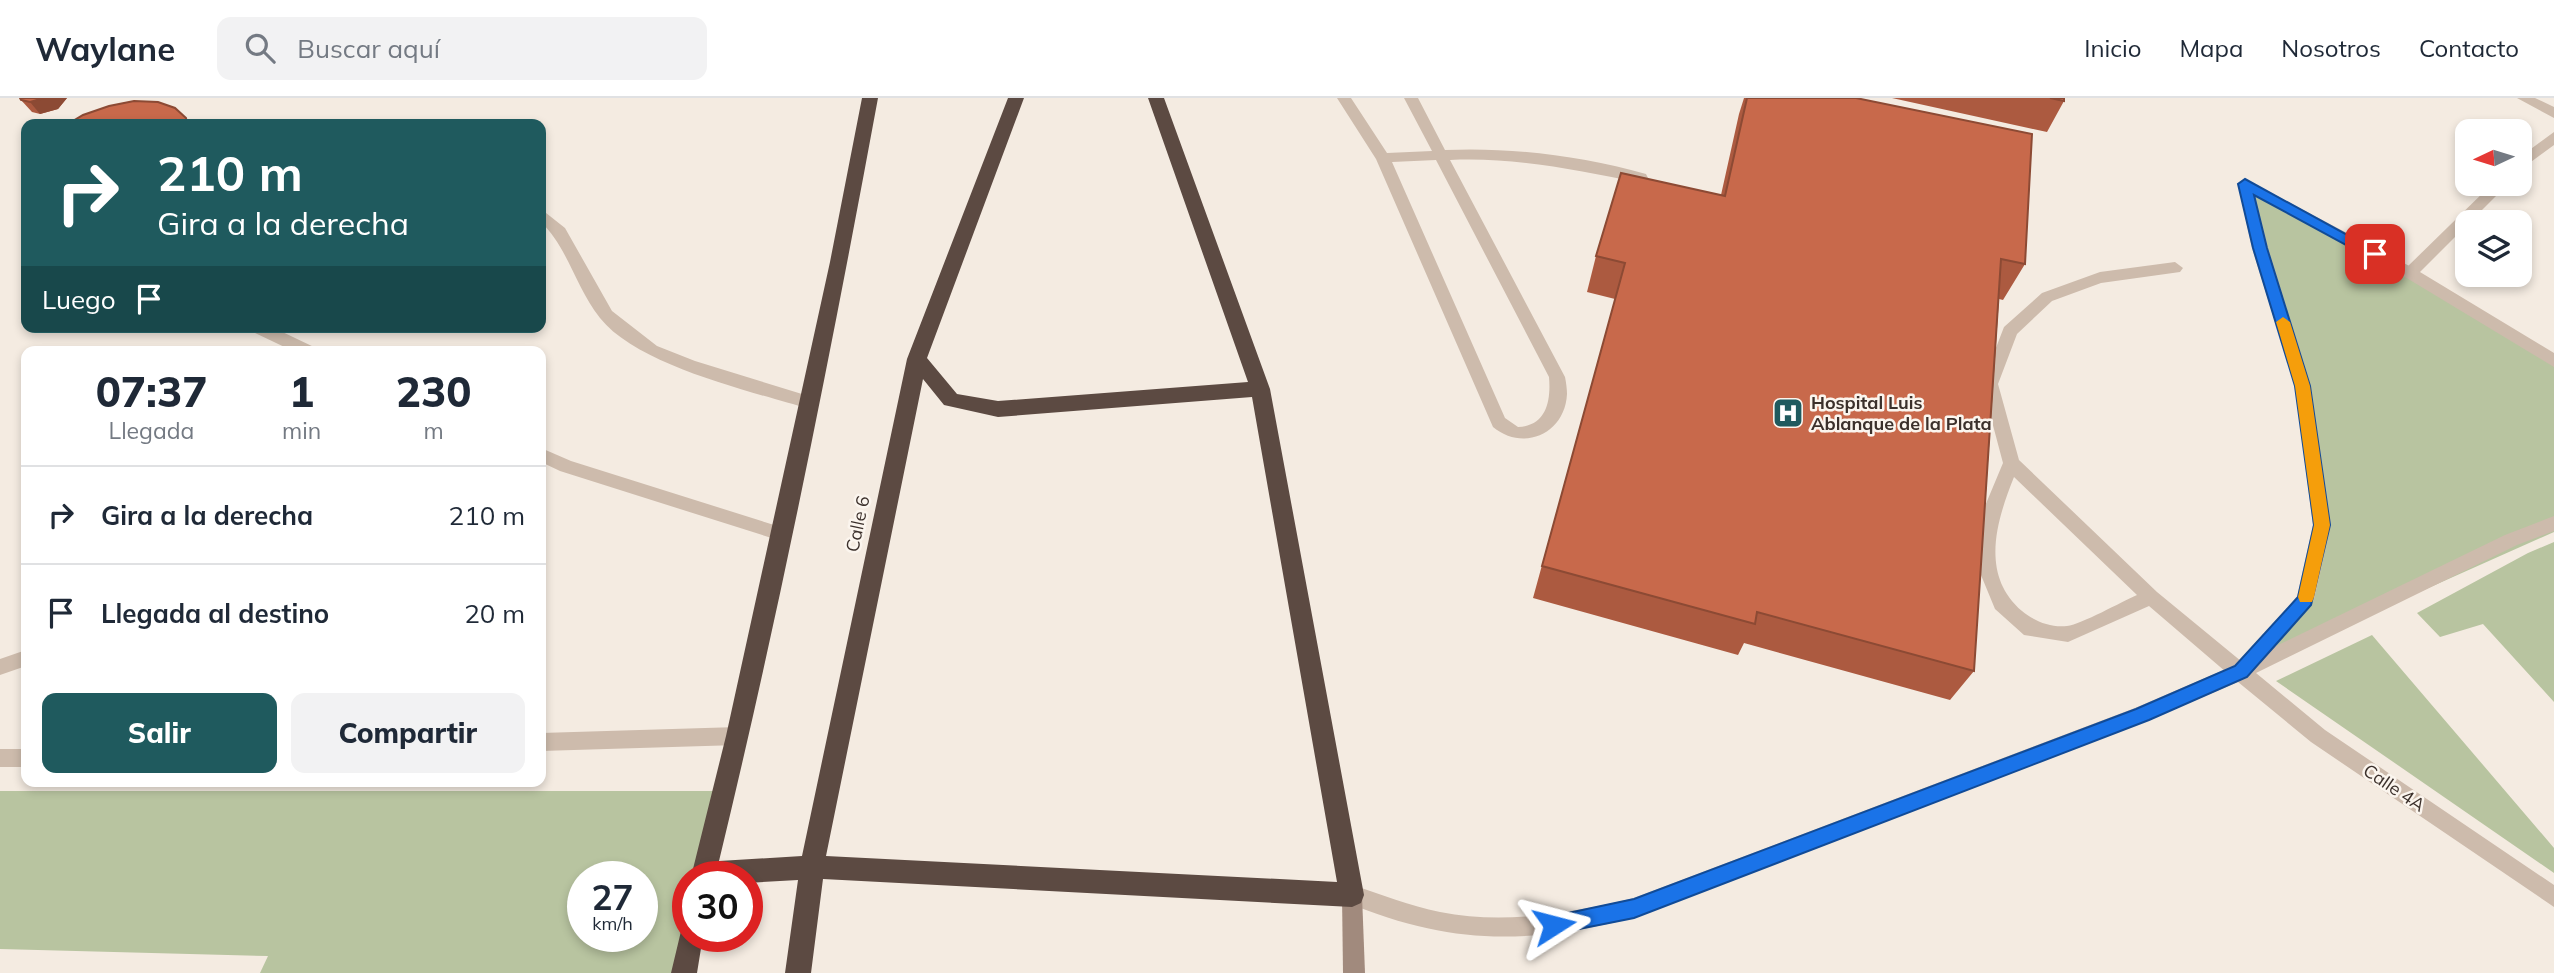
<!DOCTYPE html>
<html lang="es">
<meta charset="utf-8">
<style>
body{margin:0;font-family:Mulish,sans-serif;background:#f2f2f3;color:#1f2937;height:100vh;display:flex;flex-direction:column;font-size:26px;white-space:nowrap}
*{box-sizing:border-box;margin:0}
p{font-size:23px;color:#747a83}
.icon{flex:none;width:38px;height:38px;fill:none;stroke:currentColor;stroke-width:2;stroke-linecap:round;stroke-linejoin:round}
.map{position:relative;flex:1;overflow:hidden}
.side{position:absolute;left:21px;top:248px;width:525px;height:441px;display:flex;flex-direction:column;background:#fff;border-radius:14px;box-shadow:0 4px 10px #0003}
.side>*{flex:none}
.top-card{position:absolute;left:21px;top:21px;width:525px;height:214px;border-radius:14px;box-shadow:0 4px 10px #0003;background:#1f5a5e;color:#fff;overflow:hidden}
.needle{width:46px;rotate:266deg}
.tools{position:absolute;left:2455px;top:21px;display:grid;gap:14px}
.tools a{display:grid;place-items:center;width:77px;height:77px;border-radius:14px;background:#fff;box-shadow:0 4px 10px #0003;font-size:35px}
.speed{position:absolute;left:567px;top:763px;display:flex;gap:14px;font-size:35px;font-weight:700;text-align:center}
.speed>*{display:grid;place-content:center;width:91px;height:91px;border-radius:50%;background:#fff;box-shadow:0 4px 10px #0003;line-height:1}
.speed small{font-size:18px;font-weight:400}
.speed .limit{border:10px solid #d22;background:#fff;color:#111}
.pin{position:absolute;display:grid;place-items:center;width:60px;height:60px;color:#fff;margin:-30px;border-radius:14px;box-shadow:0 4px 10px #0006}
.me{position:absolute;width:77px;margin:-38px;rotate:81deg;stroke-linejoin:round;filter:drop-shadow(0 0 5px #0008)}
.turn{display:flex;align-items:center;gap:24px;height:147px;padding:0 21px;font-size:32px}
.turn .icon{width:91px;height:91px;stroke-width:2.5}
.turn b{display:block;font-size:49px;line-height:60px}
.then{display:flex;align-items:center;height:66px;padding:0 21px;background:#0003;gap:14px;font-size:26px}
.eta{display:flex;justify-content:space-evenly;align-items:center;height:119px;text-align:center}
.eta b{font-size:42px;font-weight:800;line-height:49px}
.button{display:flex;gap:14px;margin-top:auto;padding:14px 21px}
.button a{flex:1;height:80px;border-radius:14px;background:#1f5a5e;color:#fff;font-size:28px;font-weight:800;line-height:80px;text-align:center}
.button a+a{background:#f2f2f3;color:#1f2937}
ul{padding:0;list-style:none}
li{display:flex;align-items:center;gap:21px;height:98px;padding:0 21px;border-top:2px solid #e0e1e3}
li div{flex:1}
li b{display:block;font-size:26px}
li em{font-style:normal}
header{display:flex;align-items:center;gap:42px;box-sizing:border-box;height:98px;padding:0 35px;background:#fff;border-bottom:2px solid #e0e1e3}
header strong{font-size:33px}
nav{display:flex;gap:38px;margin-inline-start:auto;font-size:24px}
.search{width:490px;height:63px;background:#f2f2f3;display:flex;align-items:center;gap:18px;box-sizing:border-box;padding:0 24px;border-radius:14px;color:#747a83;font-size:26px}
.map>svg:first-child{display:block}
.green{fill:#b8c4a0;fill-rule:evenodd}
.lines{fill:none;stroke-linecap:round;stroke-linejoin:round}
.lane{fill:#cdbbac;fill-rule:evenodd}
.street{fill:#cdbbac;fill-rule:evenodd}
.secondary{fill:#a18a7d;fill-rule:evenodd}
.highway{fill:#5c4a42;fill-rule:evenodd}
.wall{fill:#ac5a40}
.shaded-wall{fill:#8c4a34}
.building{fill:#c8694b;stroke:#8c4a34;stroke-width:2}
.route{fill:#1a73e8;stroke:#114b97;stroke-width:2}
.slow{fill:#f59e0b}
.labels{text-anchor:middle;stroke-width:5;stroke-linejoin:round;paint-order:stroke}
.poi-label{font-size:18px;font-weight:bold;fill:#3b302b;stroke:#fbf5ee;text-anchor:start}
.street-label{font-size:18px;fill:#3b302b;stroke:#fbf5ee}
</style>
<header>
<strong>Waylane</strong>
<div class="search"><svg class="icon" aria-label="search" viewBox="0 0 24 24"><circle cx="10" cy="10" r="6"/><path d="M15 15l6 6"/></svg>Buscar aquí</div>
<nav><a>Inicio</a><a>Mapa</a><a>Nosotros</a><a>Contacto</a></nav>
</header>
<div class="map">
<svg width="2554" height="875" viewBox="0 0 2554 875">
<rect width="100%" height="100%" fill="#f4ebe1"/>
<!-- green -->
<path class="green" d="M2245,86L2554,263V434L2240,574L2305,502L2322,427L2303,288Z
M2554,444V604L2483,526L2440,539L2417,515L2528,455Z
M2372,537L2554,750V775L2276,583Z
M0,693H724L703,779H688V838L684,875H260L268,858L0,851ZM583,779H642V838H583Z"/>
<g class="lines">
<!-- lane -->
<path class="lane" d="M1337,0H1351L1387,55L1432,53L1404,0H1418L1445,52C1512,49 1581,58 1646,76L1648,80L1641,85C1577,72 1516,59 1450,62L1565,279C1566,284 1567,291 1567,296C1565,336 1523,354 1493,329L1376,61ZM1436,62L1549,279C1551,302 1547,328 1518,329L1505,320L1392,64Z
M2554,34V47L2520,72V59Z
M2492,86H2508L2415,179H2405L2402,175L2405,171Z
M541,111L565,130L612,213L657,248L695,263L815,300L817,305L815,310L809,311C751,293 638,268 600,220C576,190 568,150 541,124Z
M2175,164L2183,170L2180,174L2101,185L2052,203L2017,236L1998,286L2019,362L2157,494L2247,568L2249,574L2247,580L2240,582L2233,580L2149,508L2068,544L2024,537L1995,511L1976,465L1985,408L2003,365L1982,286L2004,229L2042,195L2100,174ZM2014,379L2137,497C2121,504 2082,526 2067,528C2051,530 2034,523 2022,513C1980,477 1996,424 2014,379Z
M249,229H272L316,250L318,254H295L251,233Z
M541,350L571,363L787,431L790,436L787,441L781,443L560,373L541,364Z
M26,552V568L0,577V561Z
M738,629L745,632L748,638L745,644L738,647L541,653V635Z
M0,651H26V669H0Z"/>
<!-- street -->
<path class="street" d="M2517,0H2535L2554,9V20Z
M2245,81L2415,171L2554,255V269L2405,179L2255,98L2268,150L2311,288L2331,427L2314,502L2276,548L2505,437L2554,418V433L2517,447L2256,575L2325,632L2554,787V809L2311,644L2238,584L2149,622L1634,820C1524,847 1451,847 1345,804L1342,797L1345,790L1352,787C1381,796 1410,808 1440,814C1505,827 1571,815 1634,800L2135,610L2233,568L2239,565L2297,499L2313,427L2295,288L2252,150L2238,86Z"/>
<!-- secondary -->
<path class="secondary" d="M1352,787L1359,790L1362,797L1365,875H1343L1342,797L1345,790Z"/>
<!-- highway -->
<path class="highway" d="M862,0H878C831,255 780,511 719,763L802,758L907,261L1008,0H1024L927,260L957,296L998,303L1248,284L1148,0H1164L1270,291L1364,797L1361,805L1352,809L823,781L811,875H785L798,782L747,785V779H691L726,638L830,164ZM923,281L944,307L998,319L1252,299L1337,784L826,758Z
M688,827V838H703L697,875H671L682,829Z"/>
</g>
<!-- wall -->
<path class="wall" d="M67,0L58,11L40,16L32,14L21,2Z
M1744,0H1856L2025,166L2003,202L1999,201L1974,573L1950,602L1744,545L1738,557L1533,500L1615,201L1587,194L1596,158L1721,97L1739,16Z
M1892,0H2064V3L2047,34Z"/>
<!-- shaded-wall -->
<path class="shaded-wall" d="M44,0H67L58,11L40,16L30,4Z"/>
<!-- building -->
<path class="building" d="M20,0H44L30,4L21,2Z
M1747,0H1856L2032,36L2025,166L2001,161L1974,573L1757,514L1755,526L1542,468L1625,165L1596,158L1621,75L1725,98Z
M2050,0H2064V3Z
M134,3L158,4L175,10L186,20L187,26H68L83,17L109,8Z"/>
<!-- route -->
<path class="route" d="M2245,81L2382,156L2380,160H2370L2254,97L2267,150L2310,288L2330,427L2311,507L2247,579L2149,622L1634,820L1554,836L1547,833L1545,827L1547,820L1554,818L1634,801L2136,611L2235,568L2298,499L2314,427L2295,288L2253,150L2238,86Z"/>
<!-- slow -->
<path class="slow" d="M2283,219L2290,224L2310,288L2330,427L2314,499L2312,504H2300L2298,499L2314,427L2295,288L2276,224Z"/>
<!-- icons -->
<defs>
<g id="hospital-square" transform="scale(1.575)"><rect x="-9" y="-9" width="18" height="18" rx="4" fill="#1f5a5e" stroke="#fbf5ee"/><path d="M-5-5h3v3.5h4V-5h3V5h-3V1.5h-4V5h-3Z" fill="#fff"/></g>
</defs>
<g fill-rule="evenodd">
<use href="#hospital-square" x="1788" y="315"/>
</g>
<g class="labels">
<!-- poi labels -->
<g class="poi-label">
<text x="1811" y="311">Hospital Luis<tspan x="1811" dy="21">Ablanque de la Plata</tspan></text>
</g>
<!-- street labels -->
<g class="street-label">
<text transform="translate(858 426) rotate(-78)" y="6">Calle 6</text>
<text transform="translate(2394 690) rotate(34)" y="6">Calle 4A</text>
</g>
</g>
</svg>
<div class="tools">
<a><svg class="needle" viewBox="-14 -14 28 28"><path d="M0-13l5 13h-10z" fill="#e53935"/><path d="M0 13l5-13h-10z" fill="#747a83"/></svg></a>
<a><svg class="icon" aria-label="layers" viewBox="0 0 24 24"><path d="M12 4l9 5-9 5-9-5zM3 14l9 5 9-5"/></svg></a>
</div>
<div class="speed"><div>27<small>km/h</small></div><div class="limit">30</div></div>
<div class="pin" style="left:2375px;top:156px;background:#d93025"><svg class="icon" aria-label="arrive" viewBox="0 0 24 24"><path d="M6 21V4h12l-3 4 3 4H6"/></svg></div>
<svg class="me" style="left:1554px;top:827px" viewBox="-20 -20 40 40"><path d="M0-17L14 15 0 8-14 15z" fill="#1a73e8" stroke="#fff" stroke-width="4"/></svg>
<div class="top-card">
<div class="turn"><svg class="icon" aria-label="right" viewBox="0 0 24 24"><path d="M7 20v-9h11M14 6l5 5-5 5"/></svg><div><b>210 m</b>Gira a la derecha</div></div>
<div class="then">Luego<svg class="icon" aria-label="arrive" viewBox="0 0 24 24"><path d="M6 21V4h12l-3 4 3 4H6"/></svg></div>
</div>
<section class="side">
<div class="eta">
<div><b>07:37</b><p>Llegada</p></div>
<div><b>1</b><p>min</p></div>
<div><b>230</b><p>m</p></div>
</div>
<ul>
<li><svg class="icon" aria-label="right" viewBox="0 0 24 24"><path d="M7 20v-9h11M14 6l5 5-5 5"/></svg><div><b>Gira a la derecha</b></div><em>210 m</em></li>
<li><svg class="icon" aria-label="arrive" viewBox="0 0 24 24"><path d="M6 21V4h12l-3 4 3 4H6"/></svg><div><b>Llegada al destino</b></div><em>20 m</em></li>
</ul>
<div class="button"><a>Salir</a><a>Compartir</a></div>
</section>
</div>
